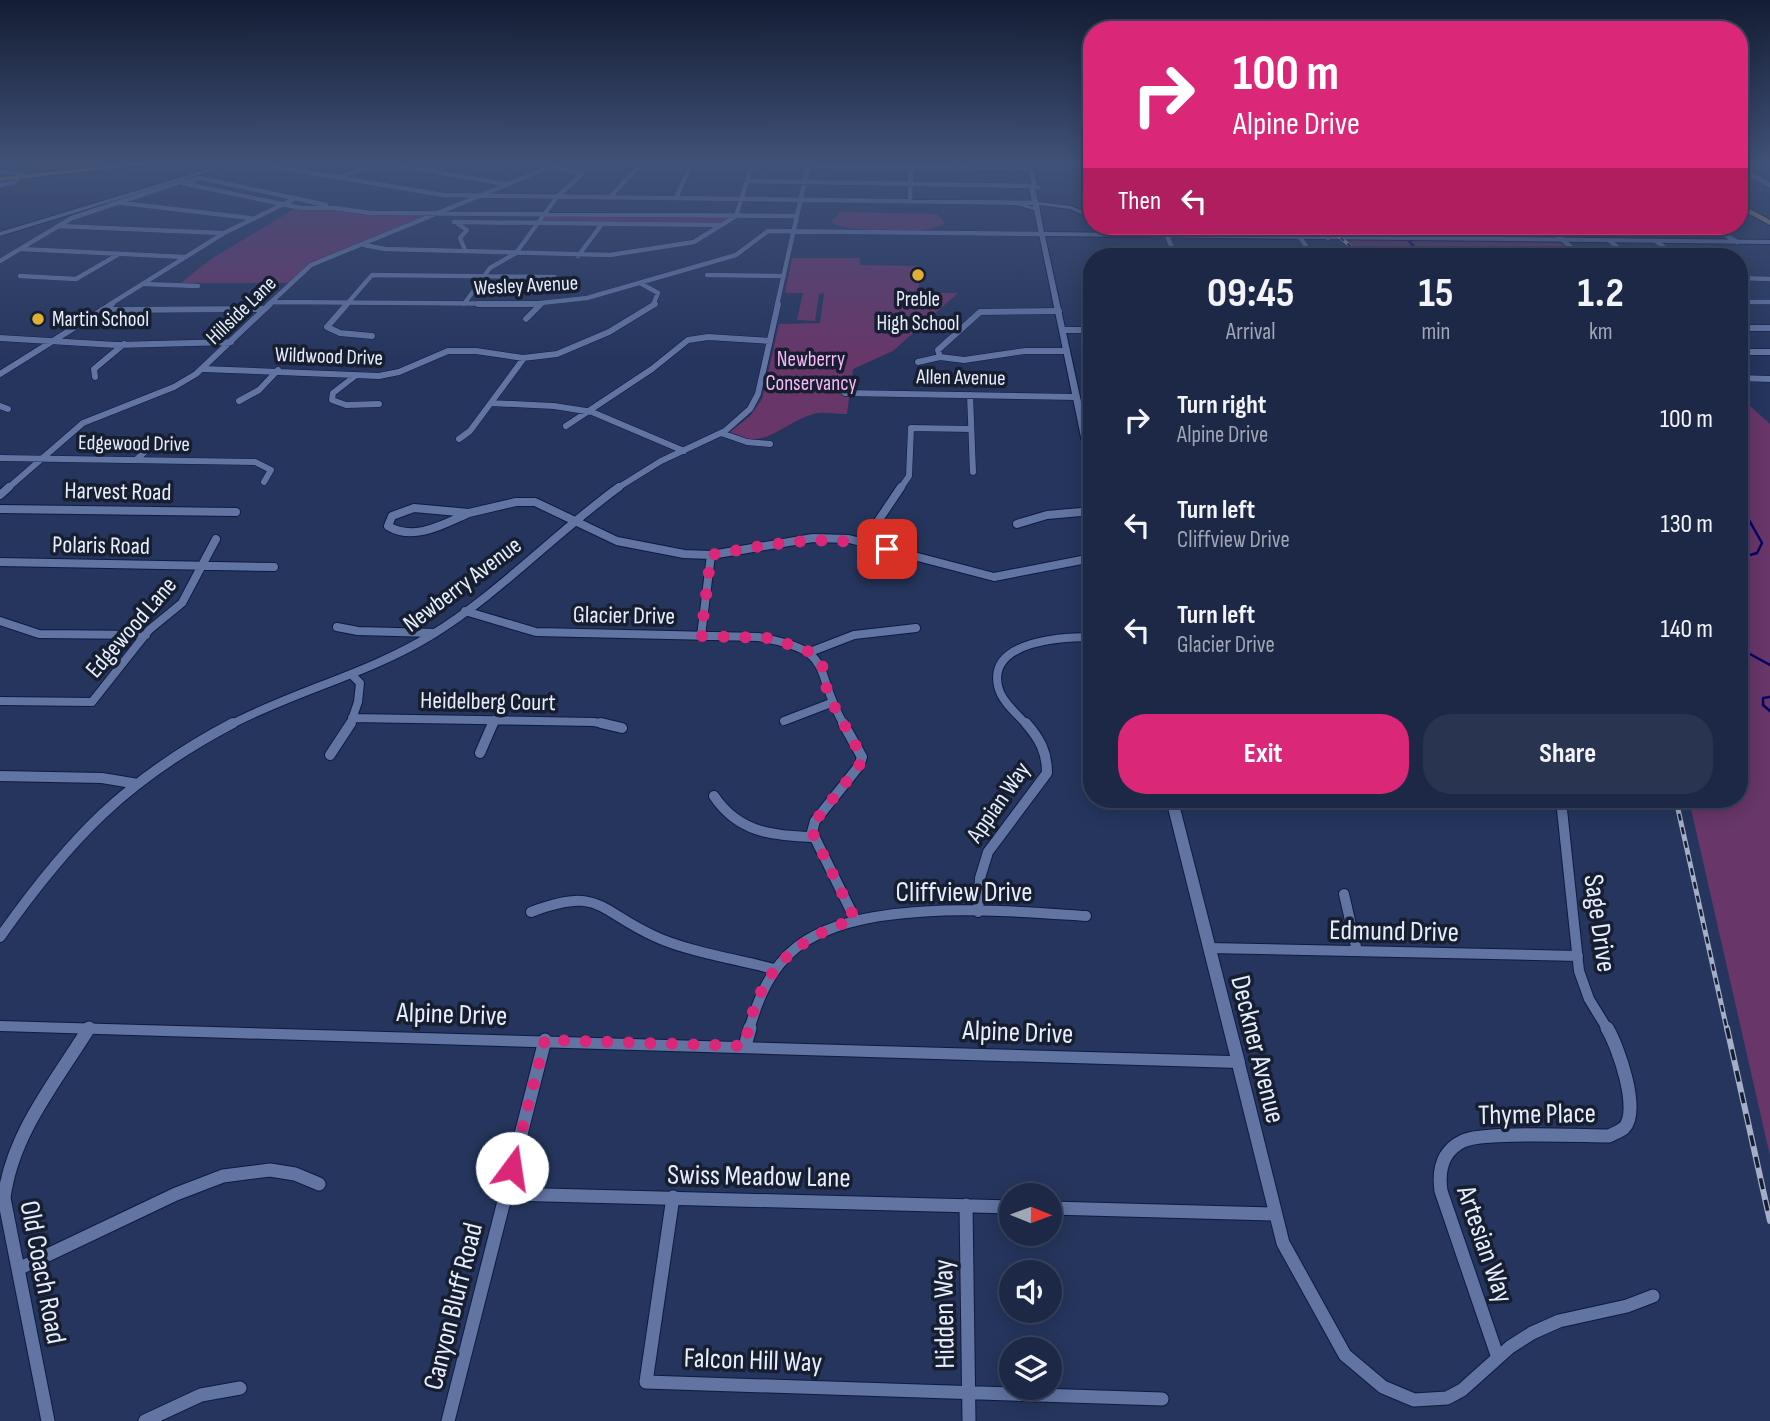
<!DOCTYPE html>
<style>
body{margin:0;font-family:"Sofia Sans Condensed",sans-serif;background:#293451;color:#f1f3f6;height:100vh;display:flex;flex-direction:column;font-size:26px;white-space:nowrap}
*{box-sizing:border-box;margin:0}
p{font-size:23px;color:#a0a6b3}
.icon{flex:none;width:38px;height:38px;fill:none;stroke:currentColor;stroke-width:2;stroke-linecap:round;stroke-linejoin:round}
.map{position:relative;flex:1;overflow:hidden}
.drawer{position:absolute;left:1083px;top:248px;width:665px;height:560px;display:flex;flex-direction:column;background:#1c2846;border-radius:28px;box-shadow:0 4px 18px #0003,0 0 0 2px #3a445f}
.drawer>*{flex:none}
.top-card{position:absolute;left:1083px;top:21px;width:665px;height:214px;border-radius:28px;box-shadow:0 4px 18px #0003,0 0 0 2px #3a445f;background:#db2777;color:#fff;overflow:hidden}
.needle{width:46px;rotate:91deg}
.tools{position:absolute;left:999px;top:1183px;display:grid;gap:14px}
.tools a{display:grid;place-items:center;width:63px;height:63px;border-radius:50%;background:#1c2846;box-shadow:0 4px 18px #0003,0 0 0 2px #3a445f;font-size:35px}
.pin{position:absolute;display:grid;place-items:center;width:60px;height:60px;color:#fff;margin:-30px;border-radius:14px;box-shadow:0 4px 10px #0006}
.me{position:absolute;width:77px;margin:-38px;rotate:14deg;stroke-linejoin:round;filter:drop-shadow(0 0 5px #0008)}
.turn{display:flex;align-items:center;gap:24px;height:147px;padding:0 35px;font-size:32px}
.turn .icon{width:91px;height:91px;stroke-width:2.5}
.turn b{display:block;font-size:49px;line-height:60px}
.then{display:flex;align-items:center;height:66px;padding:0 35px;background:#0003;gap:14px;font-size:26px}
.eta{display:flex;justify-content:space-evenly;align-items:center;height:119px;text-align:center}
.eta b{font-size:42px;font-weight:700;line-height:49px}
.cta{display:flex;gap:14px;margin-top:auto;padding:14px 35px}
.cta a{flex:1;height:80px;border-radius:28px;background:#db2777;color:#fff;font-size:28px;font-weight:700;line-height:80px;text-align:center}
.cta a+a{background:#293451;color:#f1f3f6}
ul{padding:0;list-style:none}
li{display:flex;align-items:center;gap:21px;height:105px;padding:0 35px}
li div{flex:1}
li b{display:block;font-size:26px}
li em{font-style:normal}
.map>svg:first-child{display:block}
.green{fill:#683669}
.lines{fill:none;stroke-linecap:round;stroke-linejoin:round}
.stream-far1{stroke:#050064;stroke-width:2}
.stream{stroke:#050064;stroke-width:2.5}
.minor-far4-casing{stroke:#0e1b41;stroke-width:5}
.minor-far3-casing{stroke:#0e1b41;stroke-width:7}
.minor-far2-casing{stroke:#0e1b41;stroke-width:10}
.minor-far1-casing{stroke:#0e1b41;stroke-width:12}
.minor-casing{stroke:#0e1b41;stroke-width:15}
.tertiary-casing{stroke:#0e1b41;stroke-width:2}
.secondary-casing{stroke:#0e1b41;stroke-width:2}
.primary-casing{stroke:#0e1b41;stroke-width:2}
.minor-far4{stroke:#6174a2;stroke-width:4.5}
.minor-far3{stroke:#6174a2;stroke-width:6}
.minor-far2{stroke:#6174a2;stroke-width:8}
.minor-far1{stroke:#6174a2;stroke-width:10}
.minor{stroke:#6174a2;stroke-width:13}
.tertiary{fill:#6174a2;fill-rule:evenodd}
.secondary{fill:#6174a2;fill-rule:evenodd}
.primary{fill:#91825c;fill-rule:evenodd}
.rail-far2-casing{stroke:#a4aec6;stroke-width:3.5}
.rail-far1-casing{stroke:#a4aec6;stroke-width:5}
.rail-casing{stroke:#a4aec6;stroke-width:6}
.rail-far2{stroke:#161e30;stroke-width:2;stroke-dasharray:4.5;stroke-linecap:butt}
.rail-far1{stroke:#161e30;stroke-width:2.5;stroke-dasharray:7;stroke-linecap:butt}
.rail{stroke:#161e30;stroke-width:3.5;stroke-dasharray:11;stroke-linecap:butt}
.route{stroke:#db2777;stroke-width:12;stroke-dasharray:0 21.6}
.poi-dot{fill:#e0b034;stroke:#161e30;stroke-width:2.5}
.labels{text-anchor:middle;stroke-width:7;stroke-linejoin:round;paint-order:stroke}
.far-street-label{font-size:21px;fill:#e6edfd;stroke:#161e30}
.far-poi-label{font-size:21px;fill:#e6edfd;stroke:#161e30}
.far-park-label{font-size:21px;fill:#f7b7f8;stroke:#161e30}
.street-label{font-size:24px;fill:#e6edfd;stroke:#161e30}
.near-street-label{font-size:28px;fill:#e6edfd;stroke:#161e30}
</style>
<div class="map">
<svg width="1770" height="1421" viewBox="0 0 1770 1421">
<rect width="100%" height="100%" fill="#25355d"/>
<!-- green -->
<path class="green" d="M296,208L427,216L310,264L289,283H181L211,259Z
M840,212L937,214L945,223C932,235 845,233 831,222Z
M547,216L724,217L727,218L720,223L542,221Z
M1330,226H1430L1441,237H1340Z
M1345,239L1558,241L1579,257H1367Z
M792,258H860V265L919,266V293H958L893,351L853,369L847,414C837,414 823,411 813,414C782,423 763,453 730,432L750,416L762,399L779,324L820,323L824,293L819,294L815,321L797,320L803,293H785Z
M1740,397L1770,424V1156L1689,800H1740Z"/>
<g class="lines">
<!-- stream-far1 -->
<path class="stream-far1" d="M1393,226L1404,236
M1409,241L1418,251L1416,257"/>
<!-- stream -->
<path class="stream" d="M1740,504L1762,543L1757,553L1740,558
M1740,654L1748,653L1770,665
M1770,697L1763,698V705L1770,711"/>
<!-- minor-far4 casing -->
<g class="minor-far4-casing">
<path id="minor-far4" d="M247,162L443,195L1035,203
M378,162L505,184
M752,165L1029,168
M1740,169L1770,185
M425,170L446,162
M0,172L22,173L15,182L0,185
M340,177L382,162
M747,181L1035,186
M182,183L301,208H335L370,213L797,216
M182,183L200,178L326,205
M610,197L643,162
M676,198L692,162
M910,201L911,164
M122,203L250,218
M454,222L719,225
M458,224L467,230L460,238L465,250
M58,226L222,233
M1220,226L1225,236
M1318,226L1328,238
M1547,226L1582,257
M1711,226L1737,242
M1167,236L1176,257
M1300,237L1313,257
M1610,241L1629,257
M1656,241L1677,257
M364,245L385,249L610,255L694,242L736,216L753,162
M21,249L185,257
M578,256L602,224
M1115,257H1190
M0,261L72,218L183,181
M707,275L784,276
M20,276L76,279L119,254
M1740,278L1770,279
M640,283L658,293L653,305
M144,284L198,286
M272,302L532,304L587,298L736,255L768,231L1043,234
M1740,302H1770
M464,304L490,268L516,253L557,197L582,174L553,167
M109,305L224,233L296,198
M268,305L311,265L562,162
M346,305L372,275L555,277
M777,305L809,162"/>
</g>
<!-- minor-far3 casing -->
<g class="minor-far3-casing">
<path id="minor-far3" d="M347,304L327,327L340,333L372,336
M478,304H536
M102,310L265,309
M526,319L541,304
M1740,328H1770
M1063,330H1092
M0,338L116,345L231,342
M1740,352H1770
M940,357L938,350L980,312L1059,311
M918,362L940,357L964,360L1025,351H1067
M203,369L379,376L399,372L448,351H476L523,358L557,354L609,332L655,304
M0,374L112,304
M355,376L333,393L332,400L346,405L379,404
M95,377L94,369L124,344
M1740,378L1770,379
M845,393L1076,397
M970,395L973,472
M239,401L259,390L278,370
M491,403L554,406L592,412L684,451
M0,406L8,409
M1080,414L1092,415
M566,426L652,369L688,340L708,337L770,341
M721,433L747,442L770,444
M459,439L470,431L524,358
M0,458L255,462L271,470L264,482
M136,460L153,444
M7,489L83,423L174,387L196,374L270,304
M616,489L661,461L725,431L750,409L758,394L778,304
M900,489L909,476L911,428L971,429"/>
</g>
<!-- minor-far2 casing -->
<g class="minor-far2-casing">
<path id="minor-far2" d="M0,495L9,487
M414,508L469,513C444,524 414,542 388,526L392,516Z
M0,509L236,512
M469,513L516,502H535L617,541L684,554L711,555L813,538L849,539L994,577L1092,558
M1017,524L1047,515L1092,511
M864,542L901,487
M0,562L274,567
M465,611L536,632L758,637C839,651 811,668 844,725
M0,621L39,634L146,635
M337,627L358,631L434,633
M701,636L711,555
M810,652L854,635L916,628
M0,701L92,702L149,630L182,603L216,539
M352,718L594,722L609,725
M784,721L831,703
M230,725C295,691 367,674 430,636C499,594 554,534 619,487
M350,725L358,702L360,683L351,674
M492,725L494,720
M1027,725C1017,714 1001,701 998,686C988,640 1064,637 1092,637"/>
</g>
<!-- minor-far1 casing -->
<g class="minor-far1-casing">
<path id="minor-far1" d="M601,723L622,728
M843,723L862,757L859,766L815,821L812,832L855,919
M480,753L493,723
M330,755L351,723
M0,776L102,778L138,784
M714,796C738,832 772,836 812,837
M1561,800L1579,971L1589,999L1608,1030
M1344,894L1357,951
M531,912C601,886 597,910 654,936C685,951 740,960 774,969
M978,912L980,878L988,852L1047,773C1047,752 1040,739 1026,723
M0,937C70,838 125,780 233,723
M1209,948L1578,956
M749,1030C758,999 770,968 797,947C860,897 1008,911 1086,916"/>
</g>
<!-- minor casing -->
<g class="minor-casing">
<path id="minor" d="M745,1046L750,1028
M1238,1062L1283,1243L1345,1355L1383,1387L1414,1400L1447,1398L1462,1390L1510,1347L1532,1333L1559,1321L1627,1306L1653,1296
M506,1194L1012,1207
M673,1197L646,1382L1162,1399
M966,1205L969,1421
M1050,1208L1274,1214
M18,1269L176,1194L223,1176L270,1170L295,1174L319,1184
M1497,1355L1441,1191C1438,1170 1442,1151 1463,1141C1482,1131 1581,1136 1609,1136C1613,1134 1620,1131 1624,1128C1641,1111 1618,1046 1607,1028
M48,1421L4,1198C12,1134 56,1081 89,1028
M145,1421L201,1395L240,1388
M448,1421L545,1040"/>
</g>
<!-- tertiary casing -->
<g class="tertiary-casing">
<path id="tertiary" d="M1026,162H1030L1037,185L1042,188L1039,190L1035,188L1038,202L1071,206L1092,215V219L1070,209L1039,205L1044,232L1131,233L1109,226H1117L1135,231V233L1770,240V244L1045,236L1092,452V473L1088,471L1034,210L1009,203L1012,201L1033,207L1029,187L1032,185Z
M1166,800H1178L1245,1062L1243,1066L1238,1068L0,1031V1021L1230,1056Z"/>
</g>
<!-- secondary casing -->
<g class="secondary-casing">
<path id="secondary" d="M231,162H240L0,236V232Z"/>
</g>
<!-- primary casing -->
<g class="primary-casing">
<path id="primary" d="M147,162H169L0,181V177Z
M1740,204L1770,220V225L1740,209Z"/>
</g>
<!-- minor-far4 -->
<use href="#minor-far4" class="minor-far4"/>
<!-- minor-far3 -->
<use href="#minor-far3" class="minor-far3"/>
<!-- minor-far2 -->
<use href="#minor-far2" class="minor-far2"/>
<!-- minor-far1 -->
<use href="#minor-far1" class="minor-far1"/>
<!-- minor -->
<use href="#minor" class="minor"/>
<!-- tertiary -->
<use href="#tertiary" class="tertiary"/>
<!-- secondary -->
<use href="#secondary" class="secondary"/>
<!-- primary -->
<use href="#primary" class="primary"/>
<!-- rail-far2 casing -->
<g class="rail-far2-casing">
<path id="rail-far2" d="M1327,226L1363,257"/>
</g>
<!-- rail-far1 casing -->
<g class="rail-far1-casing">
<path id="rail-far1" d="M1676,800L1727,1030"/>
</g>
<!-- rail casing -->
<g class="rail-casing">
<path id="rail" d="M1727,1028L1770,1221"/>
</g>
<!-- rail-far2 -->
<use href="#rail-far2" class="rail-far2"/>
<!-- rail-far1 -->
<use href="#rail-far1" class="rail-far1"/>
<!-- rail -->
<use href="#rail" class="rail"/>
</g>
<!-- sky -->
<linearGradient id="sky" x2="0" y2="1"><stop stop-color="#141d33"/><stop offset="0.45" stop-color="#405178"/><stop offset="1" stop-color="#405178" stop-opacity="0"/></linearGradient>
<rect width="1770" height="361" fill="url(#sky)"/>
<g class="lines">
<!-- route -->
<path class="route" d="M512,1168L545,1040L745,1046C756,976 788,942 855,919L812,832L815,821L859,766L862,757L828,695L822,665L810,652L771,638L701,636L711,555C772,544 826,532 887,549"/>
</g>
<!-- markers -->
<g class="poi-dot">
<circle cx="918" cy="275" r="7"/>
<circle cx="38" cy="319" r="7"/>
</g>
<g class="labels">
<!-- far-street labels -->
<g class="far-street-label">
<text transform="translate(526 285) rotate(-3)" y="7">Wesley Avenue</text>
<text transform="translate(241 310) rotate(-44)" y="7">Hillside Lane</text>
<text transform="translate(329 356) rotate(2)" y="7">Wildwood Drive</text>
<text transform="translate(961 377) rotate(1)" y="7">Allen Avenue</text>
<text transform="translate(134 443) rotate(1)" y="7">Edgewood Drive</text>
</g>
<!-- far-poi labels -->
<g class="far-poi-label">
<text x="918" y="306">Preble<tspan x="918" dy="24">High School</tspan></text>
<text x="52" y="326" text-anchor="start">Martin School</text>
</g>
<!-- far-park labels -->
<g class="far-park-label">
<text x="811" y="366">Newberry<tspan x="811" dy="24">Conservancy</tspan></text>
</g>
<!-- street labels -->
<g class="street-label">
<text transform="translate(118 491) rotate(1)" y="8">Harvest Road</text>
<text transform="translate(101 545) rotate(1)" y="8">Polaris Road</text>
<text transform="translate(462 584) rotate(-37)" y="8">Newberry Avenue</text>
<text transform="translate(624 615) rotate(1)" y="8">Glacier Drive</text>
<text transform="translate(131 627) rotate(-49)" y="8">Edgewood Lane</text>
<text transform="translate(488 701) rotate(1)" y="8">Heidelberg Court</text>
<text transform="translate(998 802) rotate(-55)" y="8">Appian Way</text>
</g>
<!-- near-street labels -->
<g class="near-street-label">
<text x="964" y="901">Cliffview Drive</text>
<text transform="translate(1601 923) rotate(82)" y="10">Sage Drive</text>
<text transform="translate(1394 930) rotate(1)" y="10">Edmund Drive</text>
<text transform="translate(452 1013) rotate(2)" y="10">Alpine Drive</text>
<text transform="translate(1018 1031) rotate(2)" y="10">Alpine Drive</text>
<text transform="translate(1259 1049) rotate(76)" y="10">Deckner Avenue</text>
<text transform="translate(1537 1113) rotate(-1)" y="10">Thyme Place</text>
<text transform="translate(759 1175) rotate(1)" y="10">Swiss Meadow Lane</text>
<text transform="translate(1486 1244) rotate(71)" y="10">Artesian Way</text>
<text transform="translate(44 1272) rotate(79)" y="10">Old Coach Road</text>
<text transform="translate(452 1306) rotate(-76)" y="10">Canyon Bluff Road</text>
<text transform="translate(943 1314) rotate(-91)" y="10">Hidden Way</text>
<text transform="translate(753 1359) rotate(2)" y="10">Falcon Hill Way</text>
</g>
</g>
</svg>
<div class="tools">
<a><svg class="needle" viewBox="-14 -14 28 28"><path d="M0-13l5 13h-10z" fill="#e53935"/><path d="M0 13l5-13h-10z" fill="#a0a6b3"/></svg></a>
<a><svg class="icon" aria-label="sound" viewBox="0 0 24 24"><path d="M4 9h4l5-4v14l-5-4H4zM17 9q2 3 0 6"/></svg></a>
<a><svg class="icon" aria-label="layers" viewBox="0 0 24 24"><path d="M12 4l9 5-9 5-9-5zM3 14l9 5 9-5"/></svg></a>
</div>
<div class="pin" style="left:887px;top:549px;background:#d93025"><svg class="icon" aria-label="arrive" viewBox="0 0 24 24"><path d="M6 21V4h12l-3 4 3 4H6"/></svg></div>
<svg class="me" style="left:512px;top:1168px" viewBox="-20 -20 40 40"><circle r="19" fill="#fff"/><path d="M0-13L10 11 0 6-10 11z" fill="#db2777"/></svg>
<div class="top-card">
<div class="turn"><svg class="icon" aria-label="right" viewBox="0 0 24 24"><path d="M7 20v-9h11M14 6l5 5-5 5"/></svg><div><b>100 m</b>Alpine Drive</div></div>
<div class="then">Then<svg class="icon" aria-label="left" viewBox="0 0 24 24"><path d="M17 20v-9H6M10 6l-5 5 5 5"/></svg></div>
</div>
<section class="drawer">
<div class="eta">
<div><b>09:45</b><p>Arrival</p></div>
<div><b>15</b><p>min</p></div>
<div><b>1.2</b><p>km</p></div>
</div>
<ul>
<li><svg class="icon" aria-label="right" viewBox="0 0 24 24"><path d="M7 20v-9h11M14 6l5 5-5 5"/></svg><div><b>Turn right</b><p>Alpine Drive</p></div><em>100 m</em></li>
<li><svg class="icon" aria-label="left" viewBox="0 0 24 24"><path d="M17 20v-9H6M10 6l-5 5 5 5"/></svg><div><b>Turn left</b><p>Cliffview Drive</p></div><em>130 m</em></li>
<li><svg class="icon" aria-label="left" viewBox="0 0 24 24"><path d="M17 20v-9H6M10 6l-5 5 5 5"/></svg><div><b>Turn left</b><p>Glacier Drive</p></div><em>140 m</em></li>
</ul>
<div class="cta"><a>Exit</a><a>Share</a></div>
</section>
</div>
